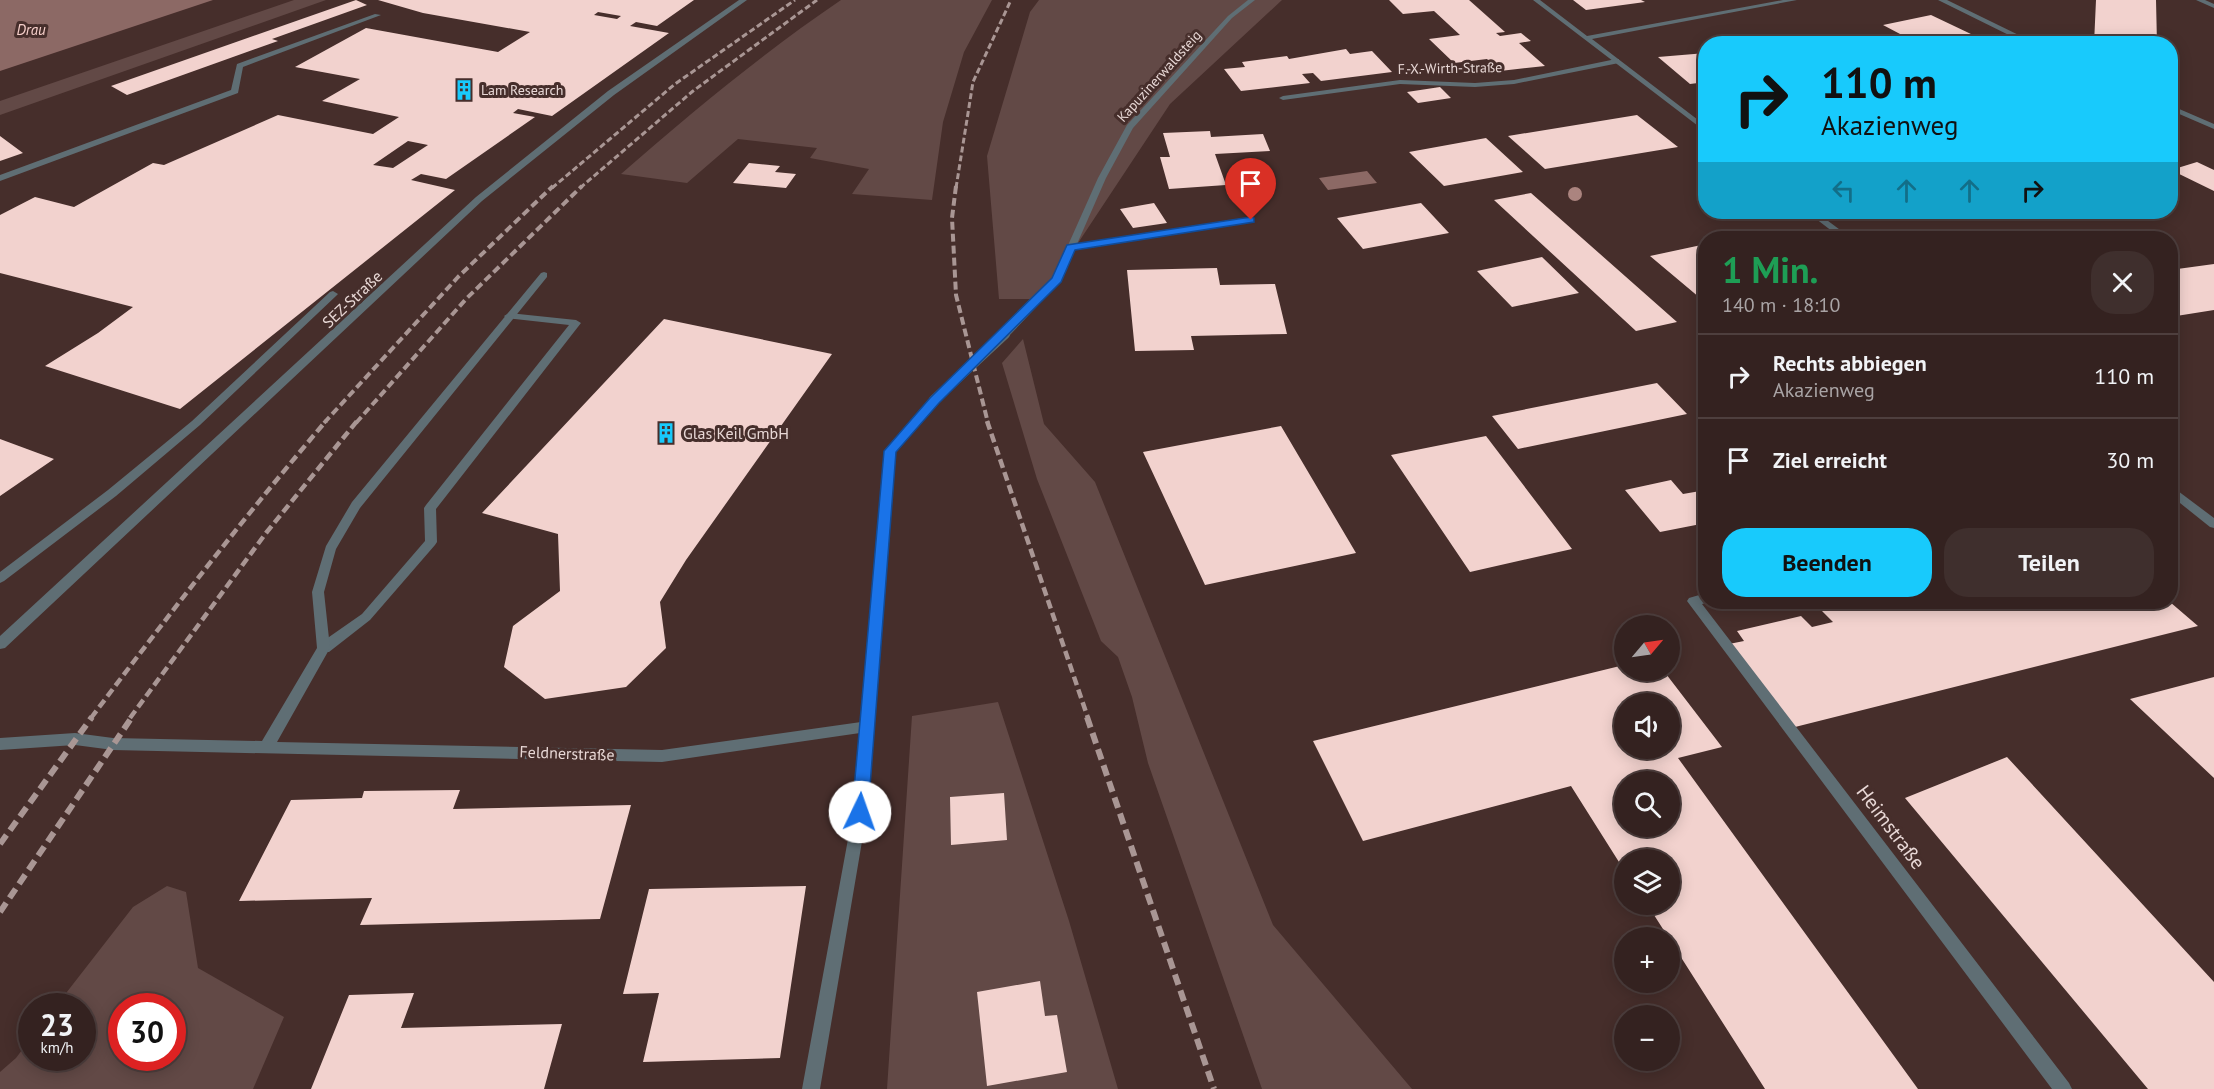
<!DOCTYPE html>
<html lang="de">
<meta charset="utf-8">
<style>
body{margin:0;font-family:"PT Sans",sans-serif;background:#3f2f2d;color:#f1f3f6;height:100vh;display:flex;flex-direction:column;font-size:22px;white-space:nowrap}
*{box-sizing:border-box;margin:0}
p{font-size:20px;color:#a9a4a5}
.icon{flex:none;width:33px;height:33px;fill:none;stroke:currentColor;stroke-width:2;stroke-linecap:round;stroke-linejoin:round}
.map{position:relative;flex:1;overflow:hidden}
.details{position:absolute;left:1698px;top:231px;width:480px;height:378px;display:flex;flex-direction:column;background:#342220;border-radius:24px;box-shadow:0 3px 15px #0003,0 0 0 2px #4e3f3e}
.details>*{flex:none}
.banner{position:absolute;left:1698px;top:36px;width:480px;height:183px;border-radius:24px;box-shadow:0 3px 15px #0003,0 0 0 2px #4e3f3e;background:#18cafc;color:#111;overflow:hidden}
.needle{width:39px;rotate:61deg}
.buttons{position:absolute;left:1614px;top:615px;display:grid;gap:12px}
.buttons a{display:grid;place-items:center;width:66px;height:66px;border-radius:50%;background:#342220;box-shadow:0 3px 15px #0003,0 0 0 2px #4e3f3e;font-size:30px}
.speed{position:absolute;left:18px;top:993px;display:flex;gap:12px;font-size:30px;font-weight:700;text-align:center}
.speed>*{display:grid;place-content:center;width:78px;height:78px;border-radius:50%;background:#342220;box-shadow:0 3px 15px #0003,0 0 0 2px #4e3f3e;line-height:1}
.speed small{font-size:15px;font-weight:400}
.speed .limit{border:9px solid #d22;background:#fff;color:#111}
.pin{position:absolute;display:grid;place-items:center;width:51px;height:51px;color:#fff;margin:-62px -26px;border-radius:50% 50% 50% 0;rotate:-45deg;box-shadow:0 0 6px #0007}
.pin .icon{rotate:45deg}
.me{position:absolute;width:66px;margin:-33px;rotate:3deg;stroke-linejoin:round;filter:drop-shadow(0 0 4px #0008)}
.turn{display:flex;align-items:center;gap:21px;height:126px;padding:0 24px;font-size:27px}
.turn .icon{width:78px;height:78px;stroke-width:2.5}
.turn b{display:block;font-size:42px;line-height:51px}
.lanes{display:flex;align-items:center;height:57px;padding:0 24px;background:#0003;justify-content:center;gap:30px;direction:ltr}
.lanes .off{opacity:.35}
.round{display:grid;place-items:center;flex:none;width:63px;height:63px;border-radius:24px;background:#3f2f2d}
.head{display:flex;align-items:center;justify-content:space-between;height:102px;padding:0 24px}
h1{font-size:36px;font-weight:600;line-height:45px;color:#1e9e55}
.cta{display:flex;gap:12px;margin-top:auto;padding:12px 24px}
.cta a{flex:1;height:69px;border-radius:24px;background:#18cafc;color:#111;font-size:24px;font-weight:600;line-height:69px;text-align:center}
.cta a+a{background:#3f2f2d;color:#f1f3f6}
ul{padding:0;list-style:none}
li{display:flex;align-items:center;gap:18px;height:84px;padding:0 24px;border-top:2px solid #4e3f3e}
li div{flex:1}
li b{display:block;font-size:22px}
li em{font-style:normal}
.map>svg:first-child{display:block}
.green{fill:#624946;fill-rule:evenodd}
.water{fill:#8c6965}
.building{fill:#f2d2ce;fill-rule:evenodd}
.lines{fill:none;stroke-linecap:round;stroke-linejoin:round}
.lane{fill:#5f6e74;fill-rule:evenodd}
.street{fill:#5f6e74;fill-rule:evenodd}
.rail-far3{stroke:#a99694;stroke-width:3;stroke-dasharray:6 3;stroke-linecap:butt}
.rail-far2{stroke:#a99694;stroke-width:4;stroke-dasharray:8 4;stroke-linecap:butt}
.rail-far1{stroke:#a99694;stroke-width:4.5;stroke-dasharray:9 4.5;stroke-linecap:butt}
.rail{stroke:#a99694;stroke-width:6;stroke-dasharray:11 6;stroke-linecap:butt}
.street-bridge{stroke:#5f6e74;stroke-width:10}
.tree{fill:#ab847f}
.route{fill:#1a73e8;stroke:#114b97;stroke-width:1.5}
.labels{text-anchor:middle;stroke-width:6;stroke-linejoin:round;paint-order:stroke}
.far-street-label{font-size:14px;fill:#e8d8d6;stroke:#462e2b}
.far-poi-label{font-size:14px;fill:#e8d8d6;stroke:#462e2b;text-anchor:start}
.far-water-label{font-size:15px;font-style:italic;fill:#f7d0cb;stroke:#462e2b}
.street-label{font-size:16px;fill:#e8d8d6;stroke:#462e2b}
.poi-label{font-size:16px;fill:#e8d8d6;stroke:#462e2b;text-anchor:start}
.near-street-label{font-size:20px;fill:#e8d8d6;stroke:#462e2b}
</style>
<div class="map">
<svg width="2214" height="1089" viewBox="0 0 2214 1089">
<rect width="100%" height="100%" fill="#462e2b"/>
<!-- green -->
<path class="green" d="M294,0H326L0,115V101Z
M841,0H992L964,52L943,122L932,200L852,194L869,169L810,158L817,148L738,139L687,183L621,174C692,112 763,53 841,0Z
M1039,0H1282L1170,104L1041,299H999L987,156L1030,12Z
M1023,339L1044,424L1095,482L1273,925L1412,1089H1262L1148,763L1132,697L1118,657L1101,641L1037,479L1002,363Z
M998,702L1069,921L1118,1089H887L912,716Z
M167,886L186,892L198,968L284,1017L253,1089H0V1072L16,1058L31,1038L32,1058H82V1006H56L133,907ZM172,1006V1058H122V1006Z"/>
<!-- water -->
<path class="water" d="M0,0H213L0,71Z
M1367,171L1377,183L1328,190L1319,178Z"/>
<!-- building -->
<path class="building" d="M356,0L367,5L272,39L278,41L127,95L111,86Z
M378,0H694L657,26L636,22L630,26L669,33L552,116L518,109L513,113L535,117L446,179L421,174L411,180L455,190L180,409L45,366L98,333L133,307L0,273V215L35,197L74,207L153,163L164,165L278,115L373,134L399,117L322,101L360,79L295,67L366,28L498,52L530,32L423,13ZM598,12L621,16L617,19L594,15ZM408,141L428,145L393,168L373,165Z
M1389,0H1469L1505,32L1496,33L1500,36L1521,33L1531,41L1519,43L1545,66L1500,71L1487,59L1454,63L1429,39L1460,35L1434,11L1403,14Z
M1573,0H1641L1645,2L1586,10Z
M2096,0H2156L2157,44H2094Z
M1931,15L1992,44H1919L1883,25Z
M1860,37L1870,44H1809V42Z
M1346,49L1350,54L1372,51L1392,72L1321,81L1313,73L1302,74L1310,83L1241,91L1224,69L1245,67L1242,62L1287,56L1289,59Z
M1706,53V82L1690,84L1658,57Z
M1440,87L1451,98L1418,103L1407,92Z
M1637,115L1678,147L1545,169L1508,136Z
M1210,131L1211,137L1263,134L1270,151L1215,154L1226,185L1169,189L1160,157H1170L1163,133Z
M0,136L23,153L0,161Z
M1486,138L1523,172L1444,186L1409,152Z
M2197,162L2214,170V191L2171,170Z
M749,163L780,166L775,172L796,174L786,188L733,183Z
M1531,193L1677,322L1636,331L1494,200Z
M1154,203L1167,223L1133,228L1120,209Z
M1421,203L1449,233L1363,249L1337,218Z
M1766,231L1776,238H1735Z
M1706,244V303L1650,256Z
M1542,257L1579,293L1512,307L1477,271Z
M2214,264V310L2170,317V270Z
M1217,268L1220,285L1275,284L1287,334L1191,336L1194,350L1135,351L1127,270Z
M664,319L832,354L686,560L660,602L666,648L626,687L545,699L504,667L513,626L560,591L558,534L482,513Z
M1657,383L1687,414L1518,449L1492,416Z
M1281,426L1356,553L1205,585L1143,452Z
M1486,436L1572,549L1470,572L1391,455Z
M0,439L54,459L0,496Z
M1671,480L1683,494L1706,490V523L1660,532L1625,490Z
M1862,602H1894L1897,604L1906,602H2170L2198,626L1795,727L1729,644L1744,641L1737,631L1801,616L1812,627L1833,622L1822,611Z
M1624,665V670H1663L1722,747L1678,758L1918,1089H1765L1647,904H1670V860H1624V870L1571,786L1363,841L1313,741ZM1624,704H1670V748H1624ZM1624,782H1670V826H1624Z
M2214,677V778L2130,699Z
M2007,757L2214,982V1089H2148L1905,798Z
M460,790L453,809L631,805L600,919L360,925L372,898L239,901L291,800L362,798L364,791Z
M1004,793L1007,840L951,845L950,797Z
M806,886L780,1058L643,1062L659,993L623,994L649,889Z
M1040,981L1045,1016L1057,1015L1067,1072L987,1086L977,992Z
M414,993L401,1028L562,1024L544,1089H311L349,995Z"/>
<g class="lines">
<!-- lane -->
<path class="lane" d="M375,14L381,15L243,67L238,93L0,181V175L231,90L237,64Z
M1616,59H1619V63L1514,84L1475,87L1400,84L1283,100L1279,98L1283,96L1400,80L1475,83L1514,80Z
M333,291L338,294L336,296L200,425L116,496L4,581L0,583V572L108,490L192,421L330,292Z
M509,313L576,320L581,323L436,509L437,542L435,545L370,620L329,652H319L318,648L319,644L362,614L425,541L424,508L426,505L569,325L506,318L504,316Z"/>
<!-- street -->
<path class="street" d="M739,0H747L614,95L482,201L5,648L0,649V636L476,197L608,91Z
M1248,0H1255L1232,18L1133,128L1106,178L1077,244L1251,217L1254,218V222L1075,250L1060,282L1009,336H1001V332L1053,279L1098,178L1127,125L1228,16Z
M1533,0H1540L1587,36L1783,0H1797L1592,39L1706,126V132Z
M1938,0H1947L2037,44H2027Z
M2196,0H2205L2214,4V8Z
M2170,105L2214,124V129L2170,110Z
M1807,212H1816L1851,238H1841Z
M544,272L547,273V277L360,508L336,549L324,592L330,648L277,742L662,750L861,722L884,451L930,398H938L939,400L938,402L895,452L867,812L820,1089H802L853,812L860,733L662,762L113,750L75,745L0,750V738L75,733L113,738L262,741L317,648L312,592L326,546L352,502L541,273Z
M2170,485L2214,518V528L2210,527L2170,495Z
M1706,593V602H1710L1702,604L2069,1083L2072,1089H2052L1687,601L1689,598Z"/>
<!-- rail-far3 -->
<path class="rail-far3" d="M552,188L675,84L795,0
M580,188L693,91L817,0
M956,188L973,82L1011,0"/>
<!-- rail-far2 -->
<path class="rail-far2" d="M956,186L952,218L956,295L988,423
M324,423L458,277L553,186
M356,423L466,299L582,186"/>
<!-- rail-far1 -->
<path class="rail-far1" d="M987,421L1088,718
M91,718C167,617 244,517 326,421
M130,718L266,533L357,421"/>
<!-- rail -->
<path class="rail" d="M1087,717L1214,1089
M0,844L92,717
M0,912L132,717"/>
<!-- street-bridge -->
<path class="street-bridge" d="M934,400L1005,334"/>
</g>
<!-- trees -->
<circle class="tree" cx="1575" cy="194" r="7"/>
<!-- route -->
<path class="route" d="M1251,217L1254,218V222L1075,250L1061,282L939,403L896,452L868,812L866,817L860,820L854,817L852,812L884,451L930,398L1052,278L1067,245Z"/>
<!-- icons -->
<defs>
<g id="building-bare" transform="scale(1.62)"><path d="M-4-6H4V6H1V3H-1V6H-4ZM-2.5-4.3h1.7v1.8h-1.7ZM.8-4.3h1.7v1.8H.8ZM-2.5-1h1.7V.8h-1.7ZM.8-1h1.7V.8H.8Z" fill="#18cafc" stroke="#462e2b" stroke-width="2.5" paint-order="stroke"/></g>
</defs>
<g fill-rule="evenodd">
<use href="#building-bare" x="464" y="90"/>
<use href="#building-bare" x="666" y="433"/>
</g>
<g class="labels">
<!-- far-street labels -->
<g class="far-street-label">
<text transform="translate(1450 68) rotate(-1)" y="5">F.-X.-Wirth-Straße</text>
<text transform="translate(1159 76) rotate(-48)" y="5">Kapuzinerwaldsteig</text>
</g>
<!-- far-poi labels -->
<g class="far-poi-label">
<text x="481" y="95">Lam Research</text>
</g>
<!-- far-water labels -->
<g class="far-water-label">
<text x="31" y="35">Drau</text>
</g>
<!-- street labels -->
<g class="street-label">
<text transform="translate(352 299) rotate(-43)" y="6">SEZ-Straße</text>
<text transform="translate(567 753) rotate(2)" y="6">Feldnerstraße</text>
</g>
<!-- poi labels -->
<g class="poi-label">
<text x="683" y="439">Glas Keil GmbH</text>
</g>
<!-- near-street labels -->
<g class="near-street-label">
<text transform="translate(1891 827) rotate(53)" y="7">Heimstraße</text>
</g>
</g>
</svg>
<div class="buttons">
<a><svg class="needle" viewBox="-14 -14 28 28"><path d="M0-13l5 13h-10z" fill="#e53935"/><path d="M0 13l5-13h-10z" fill="#a9a4a5"/></svg></a>
<a><svg class="icon" aria-label="sound" viewBox="0 0 24 24"><path d="M4 9h4l5-4v14l-5-4H4zM17 9q2 3 0 6"/></svg></a>
<a><svg class="icon" aria-label="search" viewBox="0 0 24 24"><circle cx="10" cy="10" r="6"/><path d="M15 15l6 6"/></svg></a>
<a><svg class="icon" aria-label="layers" viewBox="0 0 24 24"><path d="M12 4l9 5-9 5-9-5zM3 14l9 5 9-5"/></svg></a>
<a>+</a>
<a>−</a>
</div>
<div class="speed"><div>23<small>km/h</small></div><div class="limit">30</div></div>
<div class="pin" style="left:1251px;top:220px;background:#d93025"><svg class="icon" aria-label="arrive" viewBox="0 0 24 24"><path d="M6 21V4h12l-3 4 3 4H6"/></svg></div>
<svg class="me" style="left:860px;top:812px" viewBox="-20 -20 40 40"><circle r="19" fill="#fff"/><path d="M0-13L10 11 0 6-10 11z" fill="#1a73e8"/></svg>
<div class="banner">
<div class="turn"><svg class="icon" aria-label="right" viewBox="0 0 24 24"><path d="M7 20v-9h11M14 6l5 5-5 5"/></svg><div><b>110 m</b>Akazienweg</div></div>
<div class="lanes"><svg class="icon off" aria-label="left" viewBox="0 0 24 24"><path d="M17 20v-9H6M10 6l-5 5 5 5"/></svg><svg class="icon off" aria-label="ahead" viewBox="0 0 24 24"><path d="M12 20V5M6 11l6-6 6 6"/></svg><svg class="icon off" aria-label="ahead" viewBox="0 0 24 24"><path d="M12 20V5M6 11l6-6 6 6"/></svg><svg class="icon" aria-label="right" viewBox="0 0 24 24"><path d="M7 20v-9h11M14 6l5 5-5 5"/></svg></div>
</div>
<section class="details">
<div class="head"><div><h1>1 Min.</h1><p>140 m · 18:10</p></div><a class="round"><svg class="icon" aria-label="close" viewBox="0 0 24 24"><path d="M6 6l12 12M18 6L6 18"/></svg></a></div>
<ul>
<li><svg class="icon" aria-label="right" viewBox="0 0 24 24"><path d="M7 20v-9h11M14 6l5 5-5 5"/></svg><div><b>Rechts abbiegen</b><p>Akazienweg</p></div><em>110 m</em></li>
<li><svg class="icon" aria-label="arrive" viewBox="0 0 24 24"><path d="M6 21V4h12l-3 4 3 4H6"/></svg><div><b>Ziel erreicht</b></div><em>30 m</em></li>
</ul>
<div class="cta"><a>Beenden</a><a>Teilen</a></div>
</section>
</div>
